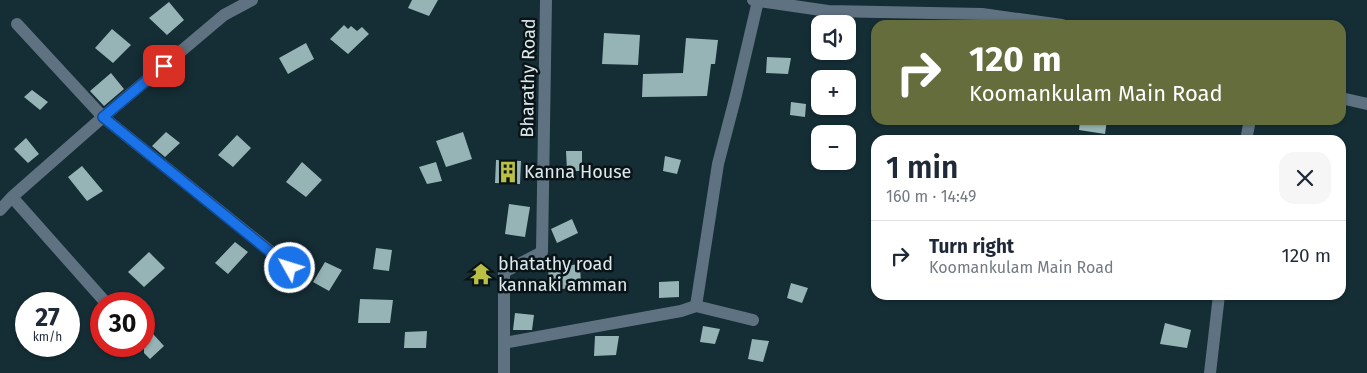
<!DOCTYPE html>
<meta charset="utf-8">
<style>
body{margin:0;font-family:"Fira Sans",sans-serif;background:#f6f6f7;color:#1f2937;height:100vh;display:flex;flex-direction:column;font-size:19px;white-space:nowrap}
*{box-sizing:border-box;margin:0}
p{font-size:16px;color:#747a83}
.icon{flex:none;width:28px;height:28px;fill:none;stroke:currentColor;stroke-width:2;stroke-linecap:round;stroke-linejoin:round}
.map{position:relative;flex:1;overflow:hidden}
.details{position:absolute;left:871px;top:135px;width:475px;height:165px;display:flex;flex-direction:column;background:#fff;border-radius:15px;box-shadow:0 1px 4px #0004}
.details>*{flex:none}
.hud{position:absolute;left:871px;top:20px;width:475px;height:105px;border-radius:15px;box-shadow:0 1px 4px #0004;background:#656d3d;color:#fff;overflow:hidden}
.tools{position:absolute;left:811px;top:15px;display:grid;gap:10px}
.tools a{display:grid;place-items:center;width:45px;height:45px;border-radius:10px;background:#fff;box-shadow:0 1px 4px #0004;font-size:25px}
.speed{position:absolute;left:15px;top:292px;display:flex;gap:10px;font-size:25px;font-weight:700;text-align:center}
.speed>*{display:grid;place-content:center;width:65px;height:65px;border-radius:50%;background:#fff;box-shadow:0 1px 4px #0004;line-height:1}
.speed small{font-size:12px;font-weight:400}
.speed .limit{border:8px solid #d22;background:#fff;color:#111}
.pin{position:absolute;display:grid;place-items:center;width:42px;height:42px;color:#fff;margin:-21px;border-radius:10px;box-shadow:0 2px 8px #0006}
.me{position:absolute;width:55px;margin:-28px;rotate:309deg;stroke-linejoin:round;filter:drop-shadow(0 0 4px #0008)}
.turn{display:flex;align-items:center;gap:18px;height:105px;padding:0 15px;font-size:22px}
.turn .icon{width:65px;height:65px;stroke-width:2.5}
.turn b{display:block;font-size:35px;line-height:42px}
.round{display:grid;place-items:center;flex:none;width:52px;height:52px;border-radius:15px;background:#f6f6f7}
.overview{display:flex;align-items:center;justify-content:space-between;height:85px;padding:0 15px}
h1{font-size:30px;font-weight:600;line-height:38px}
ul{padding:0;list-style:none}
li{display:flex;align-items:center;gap:15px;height:70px;padding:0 15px;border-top:1px solid #e0e1e3}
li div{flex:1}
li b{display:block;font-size:19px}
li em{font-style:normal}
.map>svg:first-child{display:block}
.building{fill:#96b4b5}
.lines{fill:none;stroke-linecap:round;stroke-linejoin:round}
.minor{stroke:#5f7281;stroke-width:12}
.route-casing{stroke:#114b97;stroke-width:12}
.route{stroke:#1a73e8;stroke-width:9}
.labels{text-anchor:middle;stroke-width:5;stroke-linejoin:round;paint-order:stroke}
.street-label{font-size:18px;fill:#dbe9ee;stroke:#0a1417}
.poi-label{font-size:18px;fill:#dbe9ee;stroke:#0a1417;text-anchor:start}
</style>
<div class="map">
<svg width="1367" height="373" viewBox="0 0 1367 373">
<rect width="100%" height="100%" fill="#152d35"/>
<!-- building -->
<path class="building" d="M412,0H438L429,16L408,8Z
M169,2L184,20L167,35L149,18Z
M344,25L348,29L351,26L357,31L362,27L369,34L348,54L330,39Z
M112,29L131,45L113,63L95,48Z
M604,33L640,35L638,65L602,64Z
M686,38L718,40L715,64H711L707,96L642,97L643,74L683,73Z
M306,43L314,59L288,74L279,58Z
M767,57L791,58L788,74L766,73Z
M111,73L124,89L104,106L90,91Z
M32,90L48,102L40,110L24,97Z
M791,102L806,104L805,117L790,115Z
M1080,120H1107L1105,134L1079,130Z
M166,132L180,143L165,157L152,146Z
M463,132L472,159L446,167L436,141Z
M237,135L251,148L233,167L218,155Z
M26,138L39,154L28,163L14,149Z
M566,151H582V171H567Z
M665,156L681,160L677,174L663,171Z
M496,160L521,161L520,184L495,183Z
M302,162L322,180L306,197L286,182Z
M436,162L442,181L427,184L419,167Z
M82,166L103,191L87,201L68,177Z
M509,204L530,207L525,237L505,234Z
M572,219L578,233L557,243L551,229Z
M235,242L248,252L228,274L215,263Z
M376,248L392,250L389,271L373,269Z
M149,252L165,268L144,287L128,272Z
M325,262L342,270L329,291L313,282Z
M580,264L581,286L550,291L548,268Z
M679,281V297L659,298V282Z
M791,283L808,288L802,303L787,298Z
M360,299L393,300L390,323H358Z
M515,313L534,315L532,330H513Z
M1165,323L1191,330L1187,348L1160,344Z
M144,324L164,346L150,359L144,353Z
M703,326L720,329L715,344L700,342Z
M427,331L426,348H404L405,332Z
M595,336H619L616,355L594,356Z
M752,339L769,341L763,362L748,359Z"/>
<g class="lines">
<!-- minor -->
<path class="minor" d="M753,0L828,11L982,14L1062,25
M17,24L103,117L291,268
M1341,98L1367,104
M1246,140L1250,120
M12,197L107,304
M0,210L12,197L103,117L224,15L252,0
M696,306L718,164L736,95L758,1
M504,343L681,311L696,306L753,320
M504,373V272L542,252L546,0
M1210,373L1219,295"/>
</g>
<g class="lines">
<!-- route casing -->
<g class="route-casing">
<path id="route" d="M164,66L103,117L290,268"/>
</g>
<!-- route -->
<use href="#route" class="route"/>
</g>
<!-- icons -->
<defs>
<g id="building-bare" transform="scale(1.725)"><path d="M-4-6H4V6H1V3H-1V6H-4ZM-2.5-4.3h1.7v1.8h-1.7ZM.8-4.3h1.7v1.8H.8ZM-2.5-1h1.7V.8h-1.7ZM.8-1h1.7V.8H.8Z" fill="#bac045" stroke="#0a1417" stroke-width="2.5" paint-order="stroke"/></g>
<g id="temple-bare" transform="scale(1.725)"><path d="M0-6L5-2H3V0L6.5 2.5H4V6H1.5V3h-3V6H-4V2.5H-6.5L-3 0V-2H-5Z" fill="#bac045" stroke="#0a1417" stroke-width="2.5" paint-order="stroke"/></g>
</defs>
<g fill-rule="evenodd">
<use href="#building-bare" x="508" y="172"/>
<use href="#temple-bare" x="481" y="274"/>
</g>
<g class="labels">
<!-- street labels -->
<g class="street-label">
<text transform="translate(528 78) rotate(-89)" y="6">Bharathy Road</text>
</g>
<!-- poi labels -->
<g class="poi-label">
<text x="524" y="178">Kanna House</text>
<text x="498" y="270">bhatathy road<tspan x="498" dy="21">kannaki amman</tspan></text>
</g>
</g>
</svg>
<div class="tools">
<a><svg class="icon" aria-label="sound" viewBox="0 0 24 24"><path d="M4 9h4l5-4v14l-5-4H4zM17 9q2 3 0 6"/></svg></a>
<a>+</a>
<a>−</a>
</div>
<div class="speed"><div>27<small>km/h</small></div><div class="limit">30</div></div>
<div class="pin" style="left:164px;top:66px;background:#d93025"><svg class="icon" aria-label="arrive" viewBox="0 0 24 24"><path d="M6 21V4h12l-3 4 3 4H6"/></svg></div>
<svg class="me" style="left:290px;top:268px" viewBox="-20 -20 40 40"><circle r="17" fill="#1a73e8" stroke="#fff" stroke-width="3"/><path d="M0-11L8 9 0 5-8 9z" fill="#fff"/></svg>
<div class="hud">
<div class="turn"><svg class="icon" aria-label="right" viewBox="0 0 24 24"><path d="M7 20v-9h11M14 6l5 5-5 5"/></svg><div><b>120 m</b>Koomankulam Main Road</div></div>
</div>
<section class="details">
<div class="overview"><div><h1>1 min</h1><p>160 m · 14:49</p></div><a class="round"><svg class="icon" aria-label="close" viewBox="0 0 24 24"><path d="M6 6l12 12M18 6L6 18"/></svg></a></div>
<ul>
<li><svg class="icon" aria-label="right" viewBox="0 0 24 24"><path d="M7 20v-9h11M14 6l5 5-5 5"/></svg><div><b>Turn right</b><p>Koomankulam Main Road</p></div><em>120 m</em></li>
</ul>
</section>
</div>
